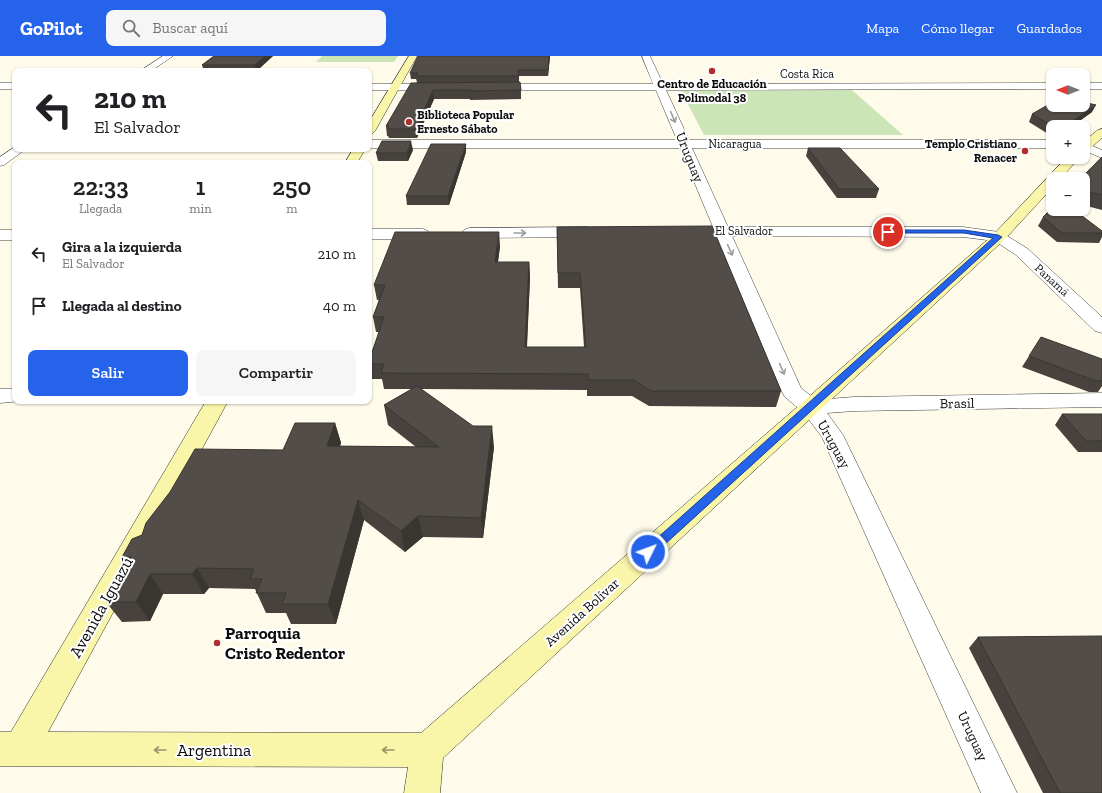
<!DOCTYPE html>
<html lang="es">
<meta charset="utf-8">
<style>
body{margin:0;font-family:"Zilla Slab",serif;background:#f6f6f6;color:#202124;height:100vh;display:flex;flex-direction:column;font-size:15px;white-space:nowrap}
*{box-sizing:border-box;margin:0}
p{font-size:13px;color:#757577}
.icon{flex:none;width:22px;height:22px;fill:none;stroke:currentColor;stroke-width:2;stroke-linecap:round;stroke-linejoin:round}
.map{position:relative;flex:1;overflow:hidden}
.panel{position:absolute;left:12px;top:104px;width:360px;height:244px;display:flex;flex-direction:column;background:#fff;border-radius:8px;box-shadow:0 1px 3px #0004}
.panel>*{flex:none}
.banner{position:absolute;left:12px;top:12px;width:360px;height:84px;border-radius:8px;box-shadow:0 1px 3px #0004;background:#fff;color:#202124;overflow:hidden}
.needle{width:26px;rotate:270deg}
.controls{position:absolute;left:1046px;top:12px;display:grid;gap:8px}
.controls a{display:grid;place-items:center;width:44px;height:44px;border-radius:8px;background:#fff;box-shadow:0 1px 3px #0004;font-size:20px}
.pin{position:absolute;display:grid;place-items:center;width:34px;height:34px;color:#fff;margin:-17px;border:2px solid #fff;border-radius:50%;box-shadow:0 1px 4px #0007}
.me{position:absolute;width:44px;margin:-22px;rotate:48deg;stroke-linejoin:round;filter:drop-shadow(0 0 3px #0008)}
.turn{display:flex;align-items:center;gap:14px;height:84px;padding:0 16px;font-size:18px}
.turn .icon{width:52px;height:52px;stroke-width:2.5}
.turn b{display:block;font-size:28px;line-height:34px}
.eta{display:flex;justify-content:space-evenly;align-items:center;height:68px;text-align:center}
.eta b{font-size:24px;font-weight:600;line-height:28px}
.action{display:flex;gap:8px;margin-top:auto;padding:8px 16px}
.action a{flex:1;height:46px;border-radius:8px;background:#2563eb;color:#fff;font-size:16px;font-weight:600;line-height:46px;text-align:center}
.action a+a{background:#f6f6f6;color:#202124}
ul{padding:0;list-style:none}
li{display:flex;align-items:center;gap:12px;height:52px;padding:0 16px}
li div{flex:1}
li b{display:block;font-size:15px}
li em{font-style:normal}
header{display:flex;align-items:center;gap:24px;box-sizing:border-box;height:56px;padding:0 20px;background:#2563eb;color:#fff}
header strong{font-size:19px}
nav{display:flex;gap:22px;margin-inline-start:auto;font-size:14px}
.search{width:280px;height:36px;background:#f6f6f6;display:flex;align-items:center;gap:10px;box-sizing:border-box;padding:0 14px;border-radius:8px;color:#757577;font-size:15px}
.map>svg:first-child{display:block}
.green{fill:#cce5b7}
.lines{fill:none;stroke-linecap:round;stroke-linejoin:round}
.minor-casing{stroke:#3e3e3e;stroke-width:1}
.secondary-casing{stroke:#2d2d2d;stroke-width:1}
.minor{fill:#fff;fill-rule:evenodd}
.secondary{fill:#f9f5a9;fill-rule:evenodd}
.wall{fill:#47423e}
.shaded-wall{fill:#393632}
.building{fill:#524d48;stroke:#393632}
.oneway{stroke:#9d9d9d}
.oneway2{stroke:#9a976a}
.route{fill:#2563eb;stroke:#184099}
.poi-dot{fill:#b02f2e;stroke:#fff;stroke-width:1.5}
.labels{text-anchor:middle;stroke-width:4;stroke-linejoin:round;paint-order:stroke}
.far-street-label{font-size:12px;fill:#0b0b0b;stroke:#fff}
.far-poi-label{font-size:12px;font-weight:bold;fill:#0b0b0b;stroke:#fff}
.street-label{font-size:14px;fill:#0b0b0b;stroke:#fff}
.near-street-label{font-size:17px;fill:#0b0b0b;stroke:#fff}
.near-poi-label{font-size:17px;font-weight:bold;fill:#0b0b0b;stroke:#fff;text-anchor:start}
</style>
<header>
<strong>GoPilot</strong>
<div class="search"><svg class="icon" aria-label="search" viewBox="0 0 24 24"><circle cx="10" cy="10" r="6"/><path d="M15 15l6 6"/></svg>Buscar aquí</div>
<nav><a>Mapa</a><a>Cómo llegar</a><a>Guardados</a></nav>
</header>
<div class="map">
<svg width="1102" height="737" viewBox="0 0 1102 737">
<rect width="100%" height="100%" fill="#fefbea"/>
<!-- green -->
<path class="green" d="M322,0H398L394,6H316Z
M852,34L903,79H704L681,35Z"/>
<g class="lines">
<!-- minor casing -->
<g class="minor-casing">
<path id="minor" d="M163,0H173L151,15H140Z
M642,0H650L663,28L1053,27V33L666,34L689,84H1053V92H692L728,171H963L999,176L1004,178L1028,193L1102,261V277L1095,275L1016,199L995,185L963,181L732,180L801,332L816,344L854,341L1102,337V351L854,355L827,357L843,379L1017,737H981L822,381L803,356L785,341L782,336L716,180L704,178L702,175L704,172L713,171L680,92H369V84H677L656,34H490L485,31L490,28H653Z
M0,27H15V33H0Z
M1083,27H1102V33H1083Z
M369,28H438L443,31L438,34H369Z
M1083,86L1102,94V102L1083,94Z
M15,91V93H26L4,109L0,110V101Z
M587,171L592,173L595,176L592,179L587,181L469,182L464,180L461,177L464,174L469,172Z
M369,173H423L428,175L431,178L428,181L423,183H369Z
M0,174H15V184H0Z
M0,333H15V345H21L0,347Z"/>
</g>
<!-- secondary casing -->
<g class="secondary-casing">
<path id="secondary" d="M409,0H417L375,75L373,77L369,78V66Z
M1102,73V82L1087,95L1083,96V86L1098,74Z
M353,93H365L357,107H345Z
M1067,101H1080L1060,123H1053V131L1004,184L443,702L440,737H404L408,711L0,710V676H11L206,345H228L48,676L421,677L803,346L994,178Z"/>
</g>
<!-- minor -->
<use href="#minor" class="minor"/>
<!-- secondary -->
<use href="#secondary" class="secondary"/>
</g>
<!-- wall -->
<path class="wall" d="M214,0H273L257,15H204L202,9Z
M550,0L548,20H519V26L521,34V43L470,44V43H434L417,82H389L388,80H387L386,70L417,26L416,23H411L410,17Z
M1092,56L1071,71H1053V81L1029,66L1032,58Z
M808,92L879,133L876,142H837L806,100Z
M413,94L408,105H378L376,97Z
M466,96L449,149H407L406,140Z
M1102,101V154L1083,149V123Z
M1043,161L1102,175V181L1099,187L1057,186L1038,170Z
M557,171L781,335L776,351L649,350L632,340H587V334L420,333L494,391L483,482L423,481L405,496L364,464L336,568H291L286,557H266L255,533L209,532L204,538H163L150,565L122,566L106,546L127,508L122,501L142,479L283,394L335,367L341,387L340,390L416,391L388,369L384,349L412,333H384L382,323H372L369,311V305L379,276H376L373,261L379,244H377L374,229L500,190L498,206H529L530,221L527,291H584L580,232H558Z
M1029,300L1102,303V330L1098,336H1089L1022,311Z
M1062,358H1102V396H1078L1055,369Z
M978,581L1102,737H1043L969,592Z"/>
<!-- shaded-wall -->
<path class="shaded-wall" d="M265,0H273L256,15L255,9Z
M549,0H550L548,20V14Z
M433,34L434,43L417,82L416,73Z
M1096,49L1092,56L1071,71H1064Z
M411,85L413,94L408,105L407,97Z
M466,88V96L449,149L448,140Z
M499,176L500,190L496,220L495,206Z
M529,206L530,221L526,306L525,291Z
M335,367L341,387L333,411L327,390Z
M492,370L494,391L483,482L481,462Z
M358,444L364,464L336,568L328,548Z
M418,460L423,481L405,496L401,475Z
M197,512L209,532L204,538L192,518Z
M150,518L163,538L150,565L136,546Z"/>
<!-- building -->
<path class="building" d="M214,0H265L255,9H202Z
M418,0H549L548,14H518L519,20H416L418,17H410Z
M520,26L521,34L470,35V34H433L416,73H387L389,70H386L411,27Z
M1053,46V49H1083V46L1096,49L1064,71H1054L1032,58Z
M382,85H411L407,97H376Z
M431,88H466L448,140H406Z
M808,92H840L879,133H839Z
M1102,101V139L1083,135V123H1080Z
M1053,151V153H1073L1102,175V177H1062L1043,161Z
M712,170L781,335H651L634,324H588V318L381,317L384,308H369V305L384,261H373L385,229H374L395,176H499L495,206H529L525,291H586L580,217H558L557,171Z
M1041,281L1102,303V325H1096L1029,300Z
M417,330L473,370H492L481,462L418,460L401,475L358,444L328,548H282L286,537H256L262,523H250L254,513L197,512L192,518H150L136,546H106L131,501H122L132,483L142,479L146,467L170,436L195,393L283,394L295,367H335L327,390L439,391L384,349Z
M1062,358H1102V385H1086Z
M1102,580V737H1060L978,581Z"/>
<!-- one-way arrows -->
<defs><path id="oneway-shaft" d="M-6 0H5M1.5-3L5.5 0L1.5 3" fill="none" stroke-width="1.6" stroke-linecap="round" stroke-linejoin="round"/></defs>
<g class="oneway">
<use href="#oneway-shaft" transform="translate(673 61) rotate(67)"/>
<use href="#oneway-shaft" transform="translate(520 177)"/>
<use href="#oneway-shaft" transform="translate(730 194) rotate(66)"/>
<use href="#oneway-shaft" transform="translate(782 313) rotate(66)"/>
</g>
<g class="oneway2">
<use href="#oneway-shaft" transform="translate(160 694) rotate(-180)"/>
<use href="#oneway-shaft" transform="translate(388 694) rotate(-180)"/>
</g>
<!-- route -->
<path class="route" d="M886,174H964L998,179L1002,181L652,500L648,501L645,500L643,496L645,493L993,182L964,177H888L885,176Z"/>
<!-- markers -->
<g class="poi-dot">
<circle cx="712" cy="15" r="4"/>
<circle cx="409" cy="66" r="4"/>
<circle cx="1025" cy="95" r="4"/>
<circle cx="217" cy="587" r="4"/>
</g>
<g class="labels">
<!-- far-street labels -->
<g class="far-street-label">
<text x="807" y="22">Costa Rica</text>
<text x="735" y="92">Nicaragua</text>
<text x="744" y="179">El Salvador</text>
<text transform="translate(1052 224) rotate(43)" y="4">Panamá</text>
</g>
<!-- far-poi labels -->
<g class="far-poi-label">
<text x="712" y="32">Centro de Educación<tspan x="712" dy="14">Polimodal 38</tspan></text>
<text x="417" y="63" text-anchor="start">Biblioteca Popular<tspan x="417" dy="14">Ernesto Sábato</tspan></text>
<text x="1017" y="92" text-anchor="end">Templo Cristiano<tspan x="1017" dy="14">Renacer</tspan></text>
</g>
<!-- street labels -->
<g class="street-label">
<text transform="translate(690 101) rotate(68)" y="5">Uruguay</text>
<text transform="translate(957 347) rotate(-1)" y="5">Brasil</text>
<text transform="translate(834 388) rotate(61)" y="5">Uruguay</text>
<text transform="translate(582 556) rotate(-42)" y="5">Avenida Bolívar</text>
<text transform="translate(973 680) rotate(65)" y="5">Uruguay</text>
</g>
<!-- near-street labels -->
<g class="near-street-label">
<text transform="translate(101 551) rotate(-61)" y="6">Avenida Iguazú</text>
<text x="214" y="700">Argentina</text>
</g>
<!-- near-poi labels -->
<g class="near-poi-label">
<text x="225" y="583">Parroquia<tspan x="225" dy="20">Cristo Redentor</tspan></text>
</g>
</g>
</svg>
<div class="controls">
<a><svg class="needle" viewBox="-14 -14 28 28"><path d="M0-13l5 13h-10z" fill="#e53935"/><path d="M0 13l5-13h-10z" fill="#757577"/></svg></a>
<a>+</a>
<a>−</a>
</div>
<div class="pin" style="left:888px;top:176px;background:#d93025"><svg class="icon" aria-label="arrive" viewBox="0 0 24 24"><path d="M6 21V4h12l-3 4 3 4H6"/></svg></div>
<svg class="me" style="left:648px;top:496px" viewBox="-20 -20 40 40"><circle r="17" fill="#2563eb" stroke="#fff" stroke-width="3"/><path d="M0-11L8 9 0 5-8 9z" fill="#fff"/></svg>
<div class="banner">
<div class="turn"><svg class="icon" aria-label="left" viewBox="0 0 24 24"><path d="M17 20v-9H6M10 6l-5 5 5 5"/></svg><div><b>210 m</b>El Salvador</div></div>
</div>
<section class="panel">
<div class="eta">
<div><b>22:33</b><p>Llegada</p></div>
<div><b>1</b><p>min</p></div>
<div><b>250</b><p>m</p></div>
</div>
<ul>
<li><svg class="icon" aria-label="left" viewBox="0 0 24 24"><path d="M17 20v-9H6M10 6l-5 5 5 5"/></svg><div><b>Gira a la izquierda</b><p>El Salvador</p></div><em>210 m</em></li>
<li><svg class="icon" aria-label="arrive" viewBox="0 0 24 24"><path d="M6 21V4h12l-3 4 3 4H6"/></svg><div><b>Llegada al destino</b></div><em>40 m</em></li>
</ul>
<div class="action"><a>Salir</a><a>Compartir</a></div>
</section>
</div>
